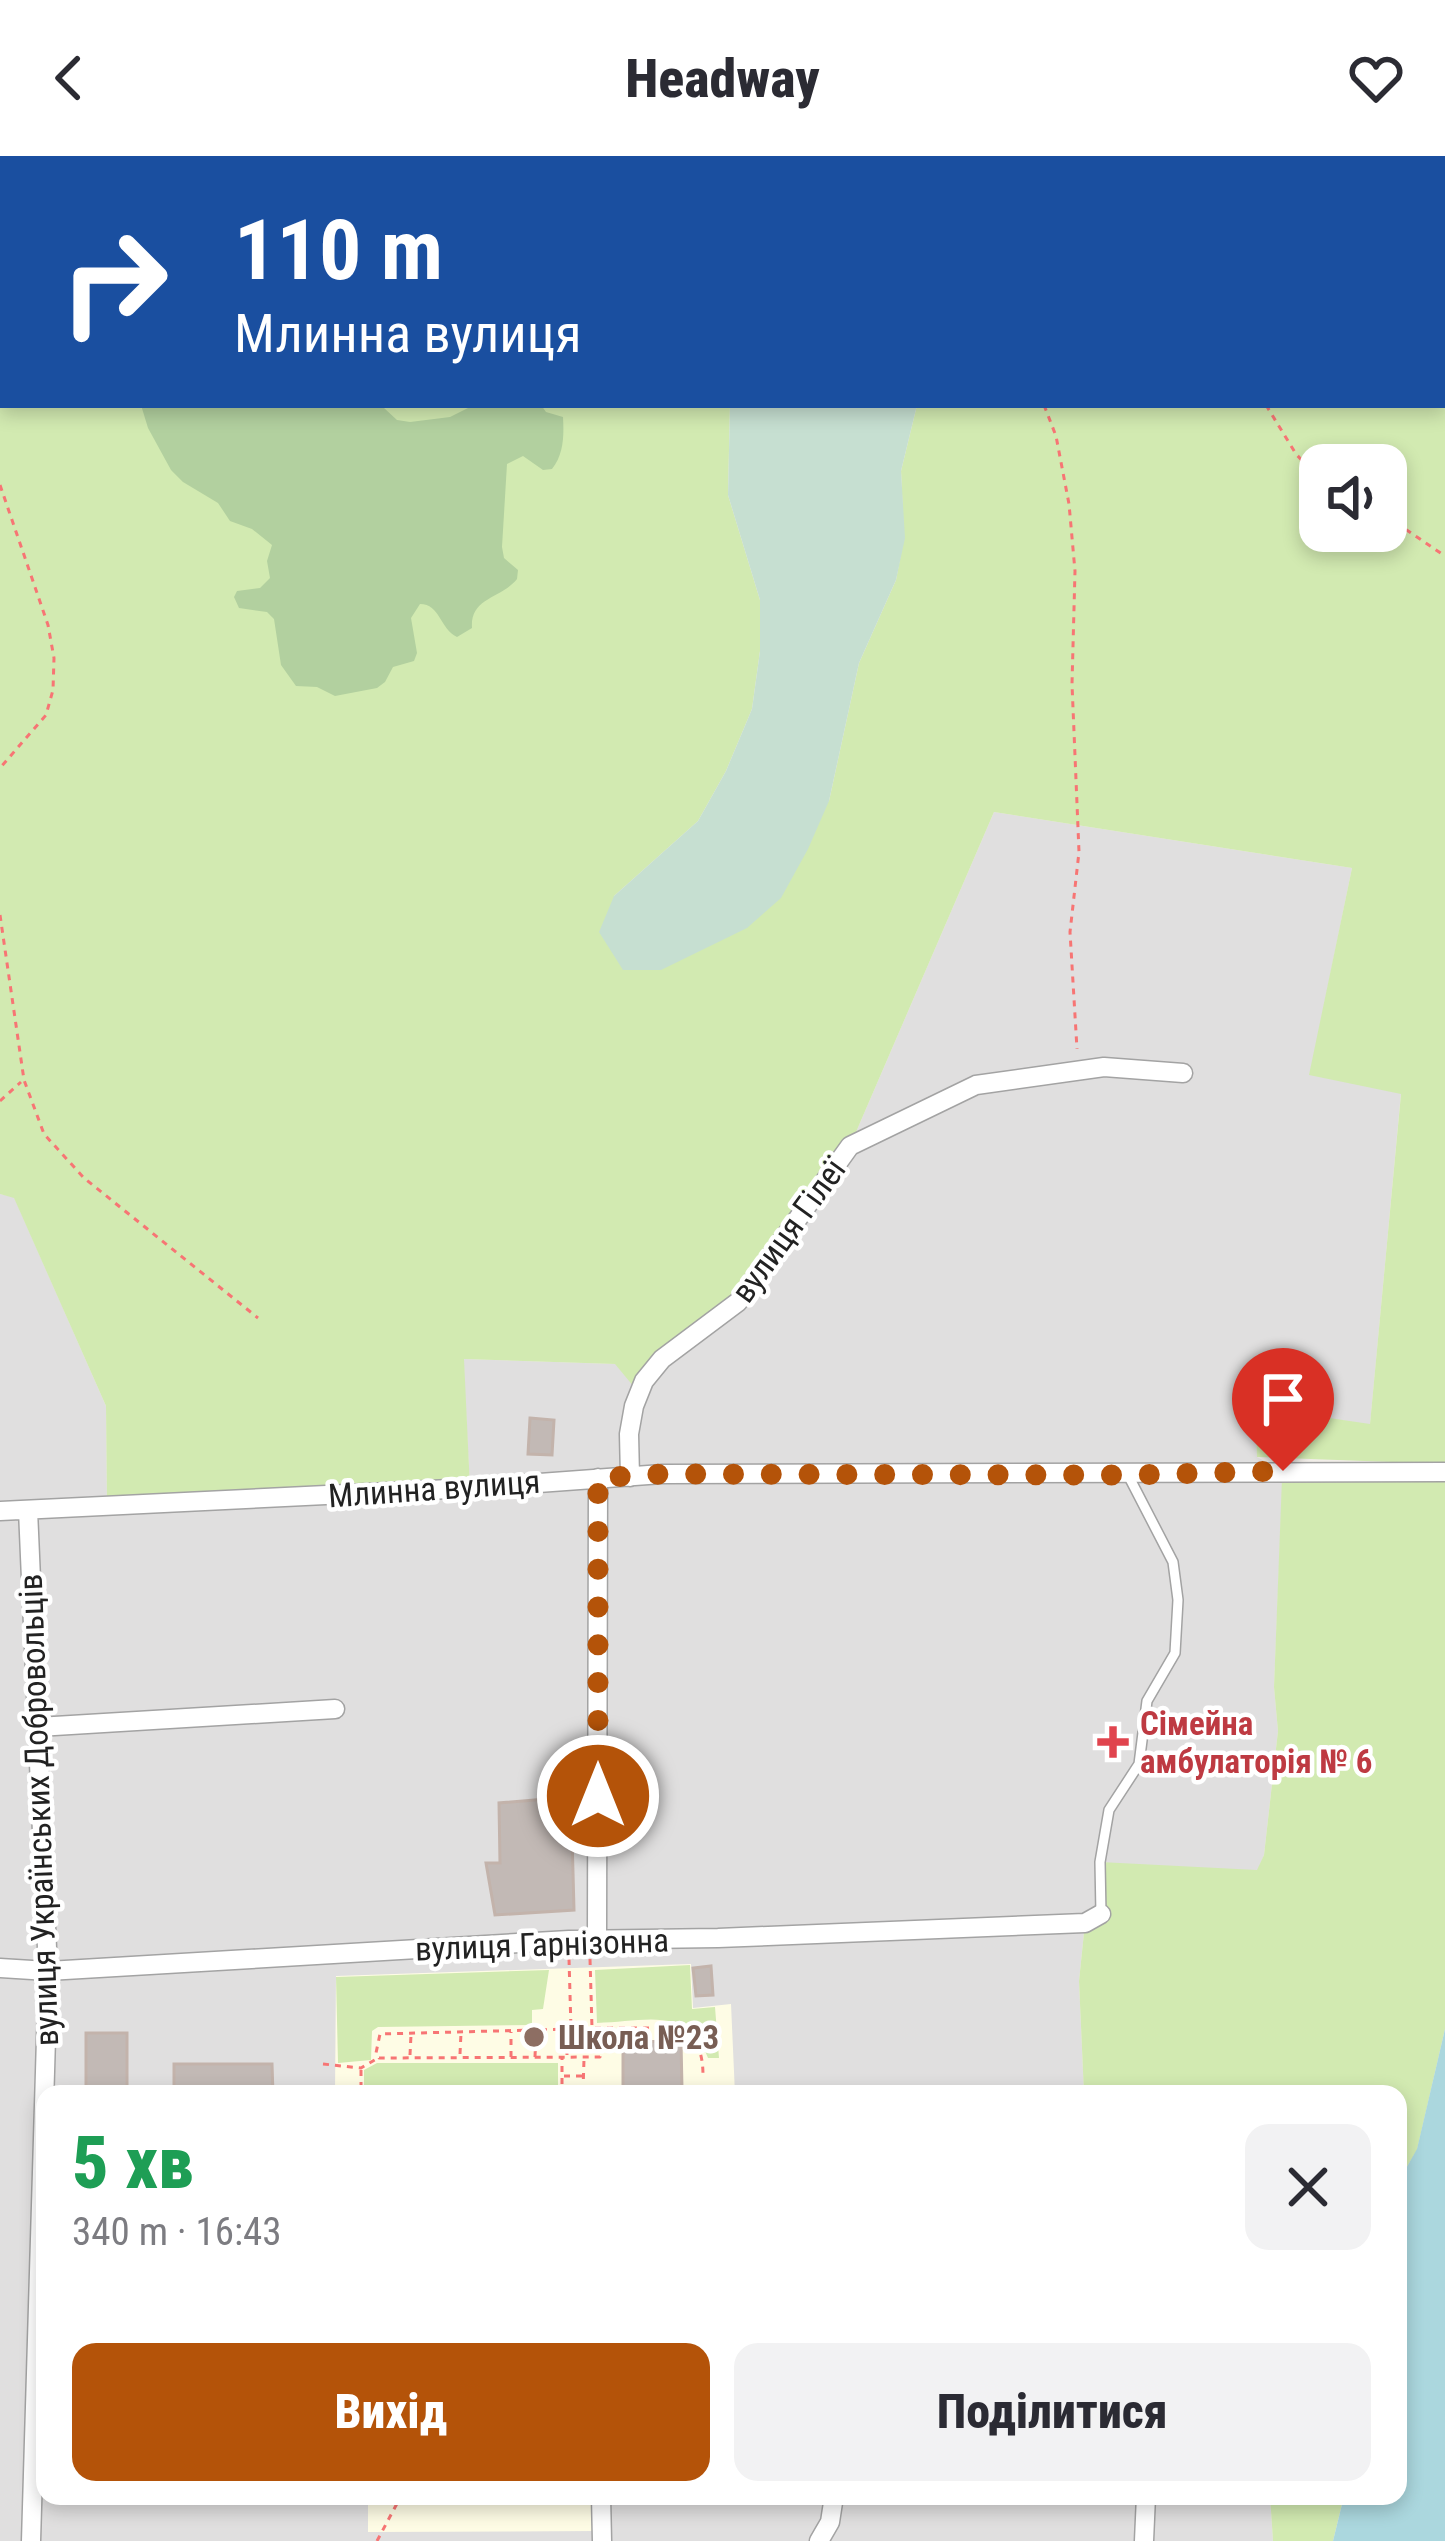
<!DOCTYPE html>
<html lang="uk">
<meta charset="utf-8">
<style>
body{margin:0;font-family:"Roboto Condensed",sans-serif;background:#f2f2f3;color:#2b2b33;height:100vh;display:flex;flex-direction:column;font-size:45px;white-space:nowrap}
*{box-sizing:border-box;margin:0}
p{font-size:39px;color:#7c7c81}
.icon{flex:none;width:66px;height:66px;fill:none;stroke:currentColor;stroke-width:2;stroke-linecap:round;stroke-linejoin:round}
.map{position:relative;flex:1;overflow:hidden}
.details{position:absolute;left:36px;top:1929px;width:1371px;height:420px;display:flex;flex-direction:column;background:#fff;border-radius:24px;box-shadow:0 6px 18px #0003}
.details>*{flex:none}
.guide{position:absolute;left:0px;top:0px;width:1446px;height:252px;box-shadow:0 6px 18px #0003;background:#1a4fa0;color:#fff;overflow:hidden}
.controls{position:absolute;left:1299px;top:288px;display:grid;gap:24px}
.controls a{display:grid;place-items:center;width:108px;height:108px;border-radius:24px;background:#fff;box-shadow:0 6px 18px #0003;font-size:60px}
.pin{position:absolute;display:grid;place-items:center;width:102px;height:102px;color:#fff;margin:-123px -51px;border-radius:50% 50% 50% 0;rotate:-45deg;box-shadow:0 0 12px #0007}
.pin .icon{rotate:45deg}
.me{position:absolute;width:132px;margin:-66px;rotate:0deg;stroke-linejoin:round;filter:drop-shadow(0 0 9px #0008)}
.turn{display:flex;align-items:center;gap:42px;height:252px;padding:0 36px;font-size:54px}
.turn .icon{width:156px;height:156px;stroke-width:2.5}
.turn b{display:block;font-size:84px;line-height:102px}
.round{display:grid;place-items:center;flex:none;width:126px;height:126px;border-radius:24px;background:#f2f2f3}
.summary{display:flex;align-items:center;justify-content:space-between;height:204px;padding:0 36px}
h1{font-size:72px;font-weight:800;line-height:90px;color:#1e9e55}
.action{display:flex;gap:24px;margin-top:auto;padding:24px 36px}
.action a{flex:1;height:138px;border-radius:24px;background:#b45309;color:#fff;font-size:48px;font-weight:800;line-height:138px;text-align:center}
.action a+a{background:#f2f2f3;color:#2b2b33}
header{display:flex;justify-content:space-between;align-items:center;height:156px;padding:0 36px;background:#fff;font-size:54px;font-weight:800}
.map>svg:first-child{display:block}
.residential{fill:#e0dfdf}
.education{fill:#fefce5}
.grass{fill:#d2eab1;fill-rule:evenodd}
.forest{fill:#b2d09f}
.wetland{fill:#c6dfd1}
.water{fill:#abd7de}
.building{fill:#c2b9b5;stroke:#c3b3ab;stroke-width:3}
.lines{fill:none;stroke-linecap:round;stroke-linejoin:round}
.service-casing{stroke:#a3a3a3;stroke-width:12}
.minor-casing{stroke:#a3a3a3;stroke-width:21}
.path{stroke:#f77574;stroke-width:3;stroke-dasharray:6 6;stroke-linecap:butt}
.service{stroke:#fff;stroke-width:9}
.minor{stroke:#fff;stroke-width:18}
.route{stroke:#b45309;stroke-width:21;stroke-dasharray:0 37.8}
.health-dot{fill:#e0444e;stroke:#fff;stroke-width:4.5}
.education-dot{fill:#8d6e63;stroke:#fff;stroke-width:4.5}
.labels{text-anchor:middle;stroke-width:9;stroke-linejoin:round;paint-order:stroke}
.street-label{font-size:33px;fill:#222;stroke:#fff}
.health-label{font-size:33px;font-weight:bold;fill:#be3a42;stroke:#fff;text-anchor:start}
.education-label{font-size:33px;font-weight:bold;fill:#785e54;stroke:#fff;text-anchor:start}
</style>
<header><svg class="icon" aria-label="back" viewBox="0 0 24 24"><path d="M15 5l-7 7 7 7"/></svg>Headway<svg class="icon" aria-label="heart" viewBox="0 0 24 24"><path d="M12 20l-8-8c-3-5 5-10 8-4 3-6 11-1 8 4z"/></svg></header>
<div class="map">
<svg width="1445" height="2385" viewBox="0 0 1445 2385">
<rect width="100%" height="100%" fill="#f2eee9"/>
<!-- residential -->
<path class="residential" d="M994,656L1352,712L1310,918L1401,937L1370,1269L1256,1251L1257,1301L1283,1315L1274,1531L1278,1575L1264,1699L1258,1714L1101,1758L1085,1767L1079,1825L1084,1938H45V2340H1270L1273,2385H0V1038L14,1041L106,1250L107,1350L470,1332L463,1203L615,1208L850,990Z"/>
<!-- education -->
<path class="education" d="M691,1808L693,1852L731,1848L735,1938H335L336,1820Z
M368,2340H597V2375L368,2376Z"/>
<!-- grass -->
<path class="grass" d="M0,0L687,3H3V249H730L728,339L760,444V495L752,553L726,615L698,665L614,740L829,645L859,507L896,424L904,382L901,315L917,249H1443V3H950L951,0H1445V1308L1257,1301L1255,1251L1370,1268L1401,938L1309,919L1352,712L994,656L850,990L762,1117L662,1203L639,1237L615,1208L464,1203L470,1332L107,1350L106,1250L14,1042L0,1038ZM1320,309H1386V375H1320Z
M1282,1322L1445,1325V1873L1417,1994L1404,2016L1398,2038V1938H1084L1079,1825L1085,1767L1101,1758L1100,1706L1257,1714L1264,1699L1278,1575L1274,1531Z
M690,1809L692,1853L715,1851L719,1902H708C688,1849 644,1866 597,1867L595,1814Z
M549,1814L543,1853L532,1854V1869L378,1871L372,1875L371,1904L338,1907L336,1821Z
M377,1907H558V1929H364V1914Z
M1270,2340H1344L1333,2385H1273Z"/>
<!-- forest -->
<path class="forest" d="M151,0H524L526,3H149Z
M141,249H367L384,252L397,264L410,266L450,261L474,249H541L546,256L563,261C564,279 564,298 552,313L543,314L523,300L507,308L502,391L504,402L518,414L517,423C501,443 470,441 472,472L457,481C440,473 440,448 420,448L411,462L417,497L414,505L393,511L385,526L377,532L335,540L317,531L296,530L281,509L274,463L267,456L239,452L234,441L237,435L260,432L270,422L267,405L272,389L252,373L230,365L218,347L183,326L171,314L148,272Z"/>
<!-- wetland -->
<path class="wetland" d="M730,249H917L901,315L905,382L896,424L859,507L829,645L808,693L781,742L747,772L661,814H623L599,776L614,740L698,665L726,615L752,553L760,495V444L728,339Z"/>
<!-- water -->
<path class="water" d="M1445,1873V2385H1333L1344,2340H1398V2038L1404,2016L1417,1993Z"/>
<!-- building -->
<path class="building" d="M530,1262L554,1264L552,1299L528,1298Z
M571,1641L574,1754L495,1759L486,1707H500L499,1647Z
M711,1810L713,1839L696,1840L693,1812Z
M86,1877H127V1938H86Z
M681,1885L682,1933H705V1938H486L623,1935V1886Z
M174,1908H272L273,1938H174Z"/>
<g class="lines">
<!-- service casing -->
<g class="service-casing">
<path id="service" d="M1101,1758L1100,1706L1109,1654L1139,1608L1147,1545L1175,1497L1178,1444L1173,1406L1128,1319"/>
</g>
<!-- minor casing -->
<g class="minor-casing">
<path id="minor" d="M630,1321L629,1278L634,1250L644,1225L662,1203L738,1146L850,990L976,929L1104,911L1183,917
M28,1354L48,1815L31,2385
M0,1355L470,1332L662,1318L1445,1316
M38,1571L335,1553
M597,1783L598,1322
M0,1812L48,1815L569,1784L718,1782L1085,1767L1101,1758
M601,2340L602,2385
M819,2385L830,2366L834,2340
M1144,2385L1146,2340"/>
</g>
<!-- path -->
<path class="path" d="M945,0L948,3
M1105,0L1110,3
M1044,249L1056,280L1069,348L1075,415L1072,528L1079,696L1070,776L1077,893
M1266,249L1296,298L1320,324
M0,329L48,469L54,502L53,534L46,559L0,612
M1386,360L1445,400
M0,759L24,924L44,978L84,1022L258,1162
M0,945L21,926
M569,1803L571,1873L588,1872
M590,1803L592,1872H680C699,1883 703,1900 703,1920
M566,1873L567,1899
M571,1873L380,1878L376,1897L379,1902L600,1901V1872
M460,1898L461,1877
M410,1899L411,1879
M511,1901V1876
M535,1901L536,1875
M323,1908L361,1912L378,1902
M361,1914V1938
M564,1920H584
M361,1931H562V1901
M583,1935L584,1903
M377,2385L401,2340"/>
<!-- service -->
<use href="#service" class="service"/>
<!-- minor -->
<use href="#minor" class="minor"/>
</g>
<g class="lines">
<!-- route -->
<path class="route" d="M598,1640V1322L662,1318L1128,1319L1283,1315"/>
</g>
<!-- markers -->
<path class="health-dot" d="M1107 1568h12v12h12v12h-12v12h-12v-12h-12v-12h12z"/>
<circle class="education-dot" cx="534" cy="1881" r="12"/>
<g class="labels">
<!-- street labels -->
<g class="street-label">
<text transform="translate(788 1074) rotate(-54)" y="12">вулиця Гілеї</text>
<text transform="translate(434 1332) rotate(-4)" y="12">Млинна вулиця</text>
<text transform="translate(38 1654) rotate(-92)" y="12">вулиця Українських Добровольців</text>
<text transform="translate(542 1788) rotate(-2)" y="12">вулиця Гарнізонна</text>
</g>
<!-- health labels -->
<g class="health-label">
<text x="1140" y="1579">Сімейна<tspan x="1140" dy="38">амбулаторія № 6</tspan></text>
</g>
<!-- education labels -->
<g class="education-label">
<text x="558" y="1893">Школа №23</text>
</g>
</g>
</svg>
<div class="controls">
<a><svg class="icon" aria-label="sound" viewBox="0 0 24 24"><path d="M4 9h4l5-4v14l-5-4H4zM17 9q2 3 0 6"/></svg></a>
</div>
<div class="pin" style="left:1283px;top:1315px;background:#d93025"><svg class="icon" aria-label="arrive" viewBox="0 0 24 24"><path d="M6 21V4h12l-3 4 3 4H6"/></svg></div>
<svg class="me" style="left:598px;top:1640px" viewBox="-20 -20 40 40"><circle r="17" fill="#b45309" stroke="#fff" stroke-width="3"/><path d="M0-11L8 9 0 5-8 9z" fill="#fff"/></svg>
<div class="guide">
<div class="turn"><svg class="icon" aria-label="right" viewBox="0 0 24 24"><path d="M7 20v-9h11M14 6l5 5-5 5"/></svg><div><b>110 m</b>Млинна вулиця</div></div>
</div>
<section class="details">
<div class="summary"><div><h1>5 хв</h1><p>340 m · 16:43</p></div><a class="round"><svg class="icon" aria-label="close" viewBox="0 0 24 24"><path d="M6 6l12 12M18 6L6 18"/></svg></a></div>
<div class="action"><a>Вихід</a><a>Поділитися</a></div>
</section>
</div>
